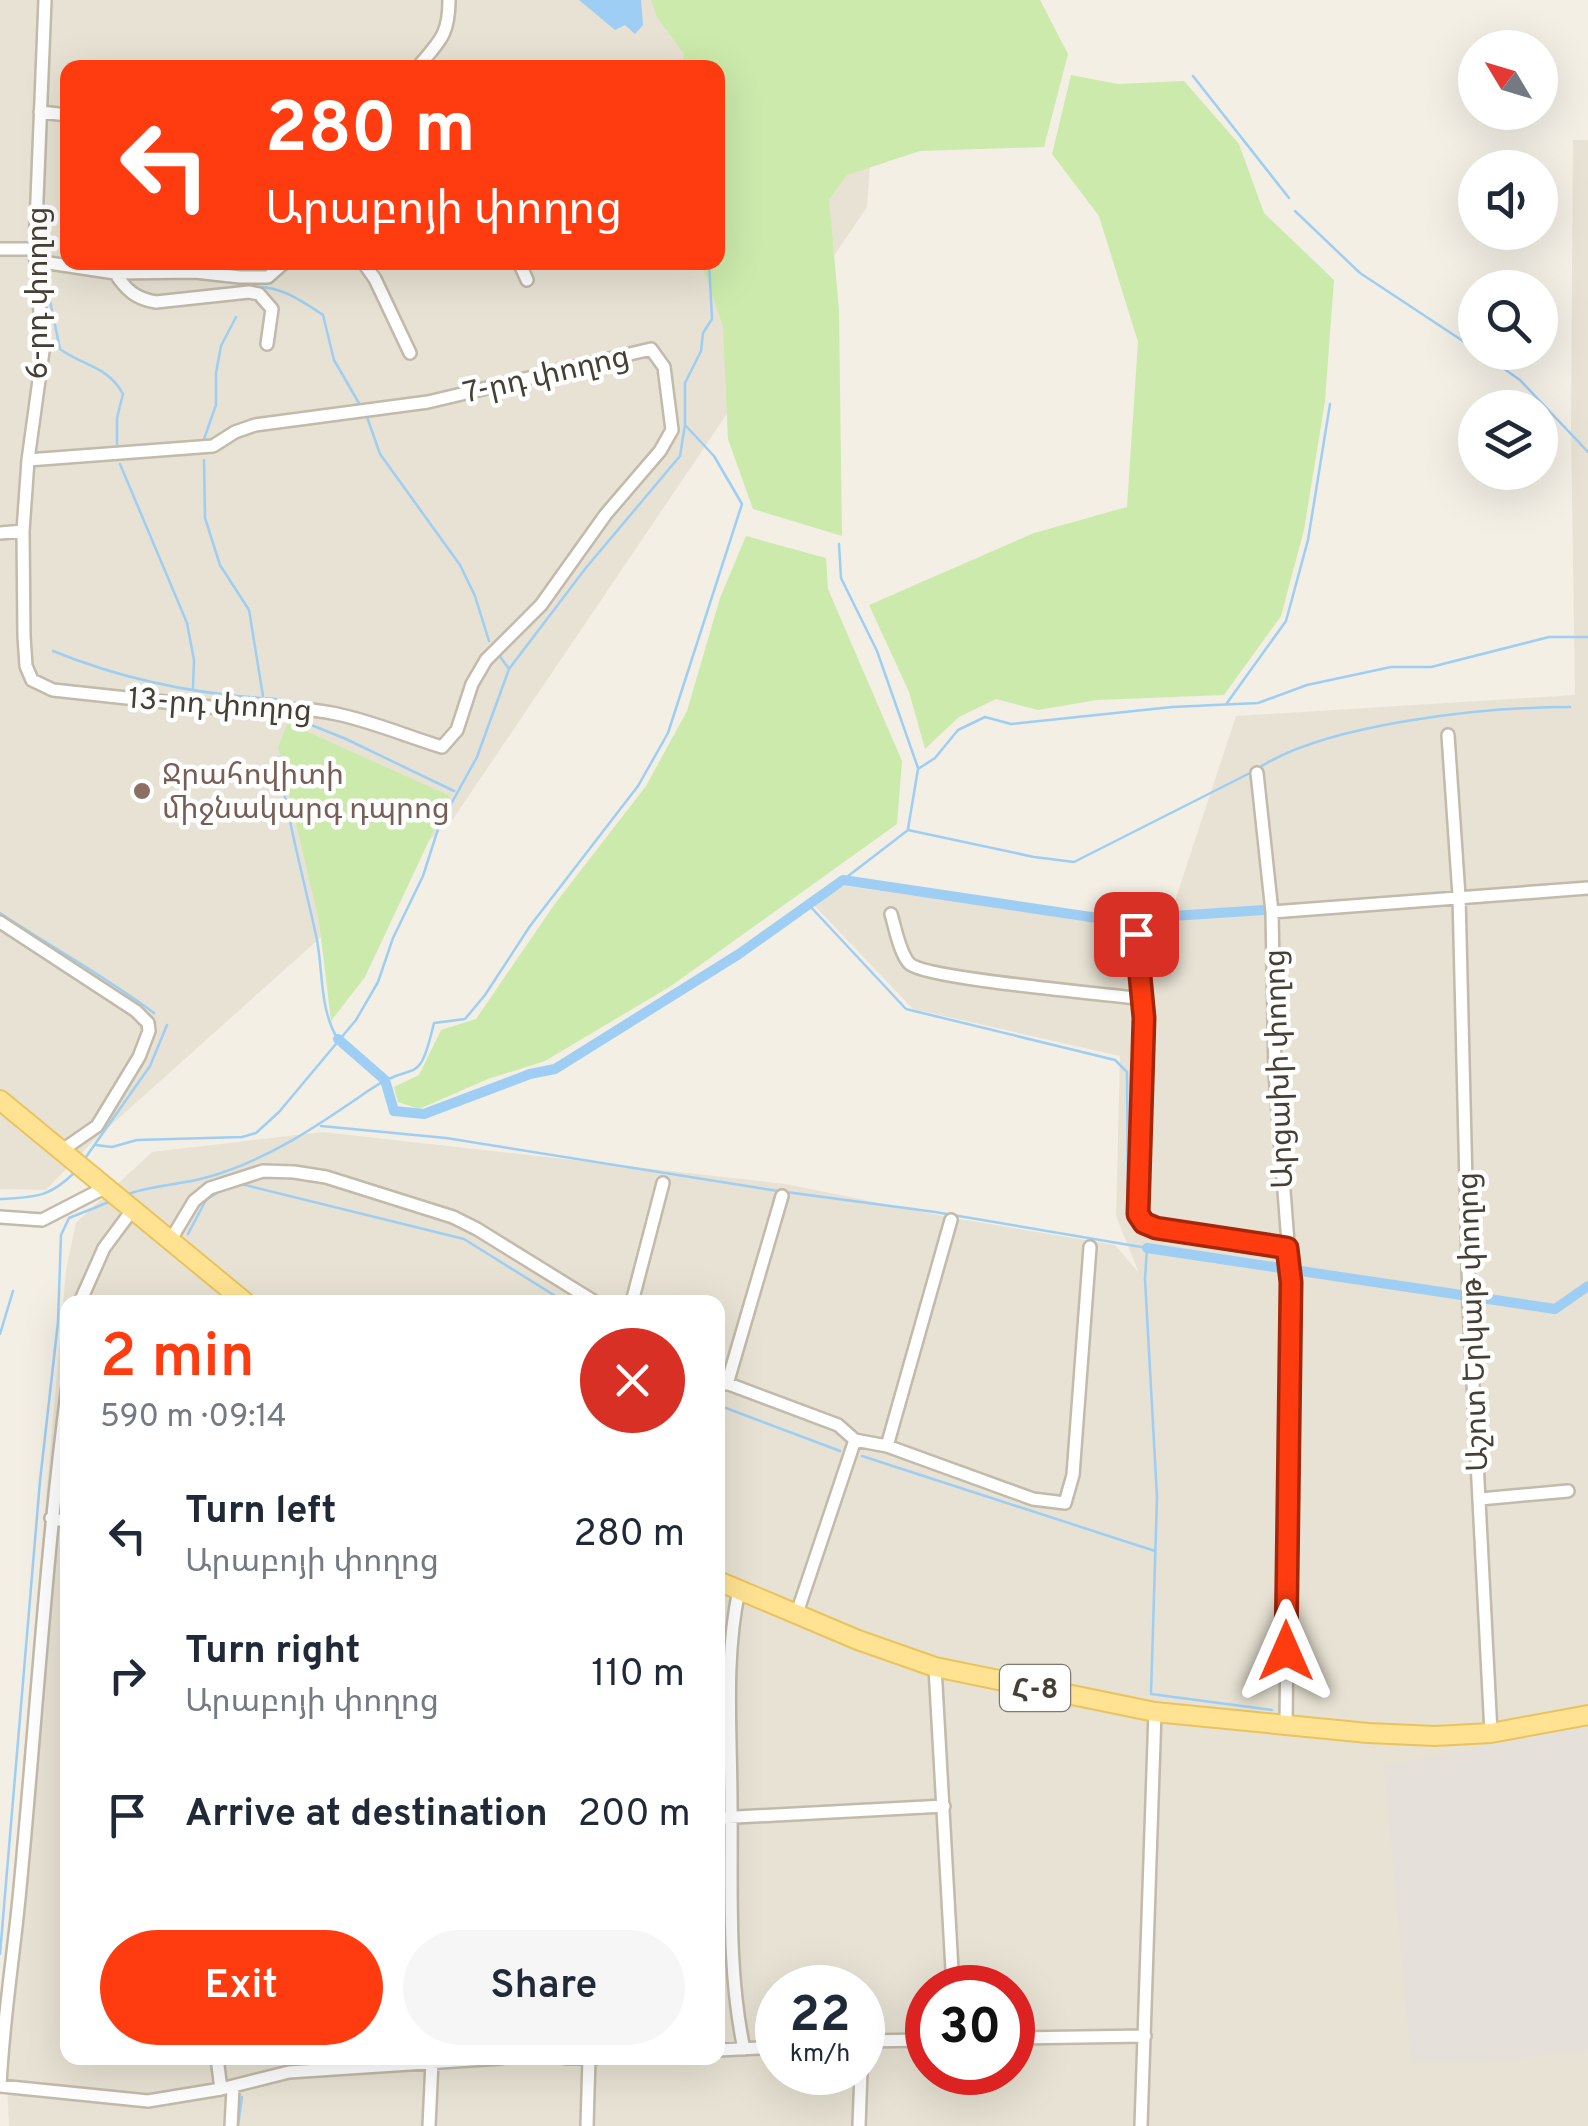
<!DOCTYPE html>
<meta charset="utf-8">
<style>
body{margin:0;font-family:Overpass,"Noto Sans Armenian",sans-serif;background:#f6f6f7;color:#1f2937;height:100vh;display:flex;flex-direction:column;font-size:38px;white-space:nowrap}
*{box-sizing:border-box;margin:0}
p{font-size:32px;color:#747a83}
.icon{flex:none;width:55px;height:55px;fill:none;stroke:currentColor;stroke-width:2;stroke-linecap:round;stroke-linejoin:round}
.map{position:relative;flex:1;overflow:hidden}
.sheet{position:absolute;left:60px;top:1295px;width:665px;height:770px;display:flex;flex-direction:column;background:#fff;border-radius:20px;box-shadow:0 10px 40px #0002}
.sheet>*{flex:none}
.banner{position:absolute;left:60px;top:60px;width:665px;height:210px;border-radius:20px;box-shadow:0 10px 40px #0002;background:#ff3b10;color:#fff;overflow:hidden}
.needle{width:65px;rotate:308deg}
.controls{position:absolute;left:1458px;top:30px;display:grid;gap:20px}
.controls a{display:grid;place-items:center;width:100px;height:100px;border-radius:50%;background:#fff;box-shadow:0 10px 40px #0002;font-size:50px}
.speed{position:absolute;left:755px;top:1965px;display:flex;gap:20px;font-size:50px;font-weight:700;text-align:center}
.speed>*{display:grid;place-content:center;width:130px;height:130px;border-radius:50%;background:#fff;box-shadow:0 10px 40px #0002;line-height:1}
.speed small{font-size:25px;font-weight:400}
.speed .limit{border:15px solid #d22;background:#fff;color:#111}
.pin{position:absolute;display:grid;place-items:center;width:85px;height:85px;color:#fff;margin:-42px;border-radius:20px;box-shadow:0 5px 15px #0006}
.me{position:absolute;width:110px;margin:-55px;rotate:0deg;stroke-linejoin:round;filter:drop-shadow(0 0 8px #0008)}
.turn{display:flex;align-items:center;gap:35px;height:210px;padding:0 40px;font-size:45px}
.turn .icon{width:130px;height:130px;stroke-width:2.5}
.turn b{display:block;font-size:70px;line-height:85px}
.round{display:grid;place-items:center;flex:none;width:105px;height:105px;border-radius:52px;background:#f6f6f7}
.head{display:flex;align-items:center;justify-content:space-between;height:170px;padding:0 40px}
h1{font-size:60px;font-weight:600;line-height:75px;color:#ff3b10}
.action{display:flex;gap:20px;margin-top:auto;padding:20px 40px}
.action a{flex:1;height:115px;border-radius:60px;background:#ff3b10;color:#fff;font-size:40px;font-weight:600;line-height:115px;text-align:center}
.action a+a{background:#f6f6f7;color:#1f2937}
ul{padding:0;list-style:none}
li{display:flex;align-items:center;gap:30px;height:140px;padding:0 40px}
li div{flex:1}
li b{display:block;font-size:38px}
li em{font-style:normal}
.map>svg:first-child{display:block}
.residential{fill:#e7e2d3;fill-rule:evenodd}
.industrial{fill:#e5e1da}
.green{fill:#cceaac}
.water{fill:#9ecef3}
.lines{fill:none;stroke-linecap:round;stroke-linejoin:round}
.stream{stroke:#9ecef3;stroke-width:2.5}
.canal{stroke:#9ecef3;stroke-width:10}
.minor-casing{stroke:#c2baaa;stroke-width:16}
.primary-casing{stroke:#e9c35e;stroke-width:22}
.minor{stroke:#fff;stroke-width:11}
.primary{stroke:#ffe392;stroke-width:18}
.route-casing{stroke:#a6260a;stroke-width:25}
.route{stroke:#ff3b10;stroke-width:18}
.education-dot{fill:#8d6e63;stroke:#fff;stroke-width:4}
.labels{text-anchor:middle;stroke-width:9;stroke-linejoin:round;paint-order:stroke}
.shield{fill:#fff;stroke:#7e7971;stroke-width:2.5}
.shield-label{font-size:28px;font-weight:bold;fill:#464034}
.street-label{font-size:30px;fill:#464034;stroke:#fff}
.education-label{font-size:30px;fill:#785e54;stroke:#fff;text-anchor:start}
</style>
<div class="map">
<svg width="1588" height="2126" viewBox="0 0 1588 2126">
<rect width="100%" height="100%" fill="#f3efe5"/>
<!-- residential -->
<path class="residential" d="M0,0H881L867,207L453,819L91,1143L46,1190L0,1189ZM68,68H718V262H68Z
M1573,140H1588V2126H9L3,1996L66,1270L76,1223L152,1152L323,1132L786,1184L948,1217L1115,1245L1139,1273L1116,1216L1120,1056L913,1009L814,905L844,886L1029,911L1171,913L1236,716L1575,695L1571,427ZM68,1302H718V2058H68ZM778,1988H862V2072H778ZM928,1988H1012V2072H928Z"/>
<!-- industrial -->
<path class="industrial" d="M1579,1728L1588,1729V2049L1521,2058L1411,2063L1384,1766Z"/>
<!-- green -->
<path class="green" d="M651,0H1040L1068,54L1044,147L920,151L847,175L829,199L839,310L842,536L753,509L728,439L723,326L701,263L718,262V68L681,67L684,54L657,17Z
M1071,75L1118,84L1184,81L1239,144L1264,213L1334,280L1325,401L1304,530L1281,616L1224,695L1097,700L1038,710L996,699L959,717L925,749L909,692L869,605L1034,533L1127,507L1138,342L1099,216L1052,154Z
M746,536L826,558L828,589L902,761L897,824L671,986L545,1061L488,1079L419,1109L398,1102L394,1087L419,1075L441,1030L476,1019L554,905L646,786L687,711L720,598Z
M288,723L450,796L365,977L331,1021L319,921L278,747Z"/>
<!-- water -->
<path class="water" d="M579,0H641L643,25L635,34L625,25L615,30Z"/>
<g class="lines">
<!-- stream -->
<path class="stream" d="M1193,76L1289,198
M1295,211L1360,273L1475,349
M44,272L60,349C83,366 108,366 123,394L117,418V444
M253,287C279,285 302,301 323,315L334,360L360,405
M203,291L240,287
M1480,352L1520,380L1588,452
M367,417L380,454L460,565L475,596L489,641
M204,439L216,405V373L221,346L236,317
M204,460L205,518L220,565L249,610L263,696
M120,464L187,623L194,660L193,688
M839,544L841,578L877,651L918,768
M53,651C124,680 199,695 276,699L280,707
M499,655L509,669
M1227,703L1286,621L1308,540L1330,404
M284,714L346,739L454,791
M278,757C287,819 304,879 317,940C323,973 320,1009 337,1038
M1257,769C1326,723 1487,707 1570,707
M908,829L918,769L935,758L958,730L985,717L1011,724L1172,707L1258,703L1307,685L1391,667H1431L1549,637H1588
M843,880L908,830L1034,857L1074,862L1250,773
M808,904L906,1009L1115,1060L1127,1072L1128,1201
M0,913C51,947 105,976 154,1013
M321,1126L446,1138L778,1191
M96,1145L112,1147L137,1140L242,1137L256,1133L279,1112L356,1020L378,982L393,938L423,876L439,826L477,757L509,669L585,569L680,456L685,425V383L701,351L703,333L712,319L709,262
M86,1157L150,1066L167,1025
M241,1184L464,1239L565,1302
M786,1192L935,1212L1147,1248L1145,1279L1157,1497L1151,1694L1272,1710
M125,1195C152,1185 181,1185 208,1177C270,1159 319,1125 371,1089C416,1058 418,1091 434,1023L465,1019L485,995L530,926L638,786L668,733L742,504L714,456L685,425
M0,1199C35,1197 49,1198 75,1172
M188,1234L206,1200L220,1191
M0,1334L13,1291
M718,1405L840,1451
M862,1456L1155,1551
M0,1954L40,1481L58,1322L61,1235L69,1218L109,1202
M238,2126L242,2097
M853,2126L855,2072"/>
<!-- canal -->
<path class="canal" d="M338,1039L385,1080L394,1111L424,1114L530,1074L555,1069L739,954L843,880L1111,920L1264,910
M1147,1248L1555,1309L1588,1286"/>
<!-- minor casing -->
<g class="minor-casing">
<path id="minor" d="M417,68C440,41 449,35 449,0
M40,112L68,115
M0,249H35
M36,261L115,273L195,272L240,277H268L285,262
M363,262L375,279L410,353
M519,262L527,280
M115,273C126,290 136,299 156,302L249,292L259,294L272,309L267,344
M28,460L213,446L235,432L255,425L428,402L651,349L664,367L672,430L660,451L606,514L541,605L486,660L472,684L457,730L442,747C386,730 324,699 266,713L53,690L32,680L26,666L24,636L23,531L28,460L43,351L35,249L45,0
M0,533L23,531
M1448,735L1459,896L1469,1306L1491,1733
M1257,773L1272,912L1275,1073L1291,1282L1286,1725
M1272,912L1588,888
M891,914C895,927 900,955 910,964C927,979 1108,994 1143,999
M0,922L136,1011L148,1023L149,1031L139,1057L97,1126L61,1151
M1136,934L1144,1018L1138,1214L1144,1223L1156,1228L1287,1248
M0,1217L42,1220L106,1187
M170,1241L194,1201L210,1188L263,1171L294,1172L326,1177L453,1217L477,1229L595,1302
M80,1302L104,1248L133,1209
M632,1302L663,1183
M718,1380L838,1425L855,1440L887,1446L1033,1499L1065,1503L1073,1475L1090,1247
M727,1384L782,1196
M68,1385C46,1552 36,1720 20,1888C14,1954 3,2019 0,2086L148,2101L221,2089
M887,1446L951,1220
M1480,1499L1568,1491
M51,1518L68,1522
M739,1590C724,1659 731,1733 731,1804C732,1885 727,1970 744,2049
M797,1613L855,1440
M935,1667L953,1988
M718,1818L944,1806
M1012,2038L1145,2036
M862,2041L928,2040
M718,2050L778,2047
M217,2058L221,2089L289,2072L501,2058
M566,2058H595
M231,2126L233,2089
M429,2126L432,2062
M587,2126L589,2058
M859,2126L861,2072
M1141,2126L1155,1712"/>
</g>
<!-- primary casing -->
<g class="primary-casing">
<path id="primary" d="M0,1100L245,1302
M718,1581L858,1640L935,1667L1155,1712L1368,1733L1435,1736L1491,1733L1588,1715"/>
</g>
<!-- minor -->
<use href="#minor" class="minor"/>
<!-- primary -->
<use href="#primary" class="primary"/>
</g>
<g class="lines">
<!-- route casing -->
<g class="route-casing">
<path id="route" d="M1136,934L1144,1018L1138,1214L1144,1223L1156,1228L1287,1248L1291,1282L1286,1651"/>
</g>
<!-- route -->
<use href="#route" class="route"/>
</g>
<!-- markers -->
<circle class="education-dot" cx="142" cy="791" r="10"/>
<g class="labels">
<!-- shield labels -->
<rect class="shield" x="1000" y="1665" width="70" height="46" rx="8"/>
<g class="shield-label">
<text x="1035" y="1698">Հ-8</text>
</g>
<!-- street labels -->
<g class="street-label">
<text transform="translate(37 293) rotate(-90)" y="10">6-րդ փողոց</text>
<text transform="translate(546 374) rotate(-13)" y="10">7-րդ փողոց</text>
<text transform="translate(220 704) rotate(4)" y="10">13-րդ փողոց</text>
<text transform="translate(1278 1069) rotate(-92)" y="10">Արցախի փողոց</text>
<text transform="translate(1472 1322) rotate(-92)" y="10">Աշոտ Երկաթ փողոց</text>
</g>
<!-- education labels -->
<g class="education-label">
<text x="162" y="784">Ջրահովիտի<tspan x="162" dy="34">միջնակարգ դպրոց</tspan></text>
</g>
</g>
</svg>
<div class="controls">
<a><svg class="needle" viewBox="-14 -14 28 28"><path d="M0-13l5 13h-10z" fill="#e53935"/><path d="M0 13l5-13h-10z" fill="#747a83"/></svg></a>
<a><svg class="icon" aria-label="sound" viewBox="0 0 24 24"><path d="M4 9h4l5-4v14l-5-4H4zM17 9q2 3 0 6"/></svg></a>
<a><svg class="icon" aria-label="search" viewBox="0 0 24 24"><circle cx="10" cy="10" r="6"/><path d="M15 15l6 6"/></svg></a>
<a><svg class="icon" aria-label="layers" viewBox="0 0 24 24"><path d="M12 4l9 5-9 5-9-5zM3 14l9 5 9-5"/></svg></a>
</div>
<div class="speed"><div>22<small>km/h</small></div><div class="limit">30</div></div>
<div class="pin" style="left:1136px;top:934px;background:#d93025"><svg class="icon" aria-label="arrive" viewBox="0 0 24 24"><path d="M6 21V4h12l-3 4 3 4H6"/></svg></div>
<svg class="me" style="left:1286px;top:1651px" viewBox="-20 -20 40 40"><path d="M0-17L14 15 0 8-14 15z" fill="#ff3b10" stroke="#fff" stroke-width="4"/></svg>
<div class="banner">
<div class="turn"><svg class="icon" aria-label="left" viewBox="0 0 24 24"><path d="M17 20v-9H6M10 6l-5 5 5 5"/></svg><div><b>280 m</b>Արաբոյի փողոց</div></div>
</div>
<section class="sheet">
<div class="head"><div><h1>2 min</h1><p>590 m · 09:14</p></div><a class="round" style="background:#d93025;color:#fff"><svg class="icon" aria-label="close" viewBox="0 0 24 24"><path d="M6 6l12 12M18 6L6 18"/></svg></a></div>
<ul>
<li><svg class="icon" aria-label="left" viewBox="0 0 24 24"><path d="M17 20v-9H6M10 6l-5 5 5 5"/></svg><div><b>Turn left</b><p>Արաբոյի փողոց</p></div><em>280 m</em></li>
<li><svg class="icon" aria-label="right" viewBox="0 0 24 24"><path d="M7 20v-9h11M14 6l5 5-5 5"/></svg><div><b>Turn right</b><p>Արաբոյի փողոց</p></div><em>110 m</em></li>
<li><svg class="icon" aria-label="arrive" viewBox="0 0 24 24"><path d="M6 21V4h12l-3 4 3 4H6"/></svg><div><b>Arrive at destination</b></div><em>200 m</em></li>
</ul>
<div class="action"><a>Exit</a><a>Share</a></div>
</section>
</div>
